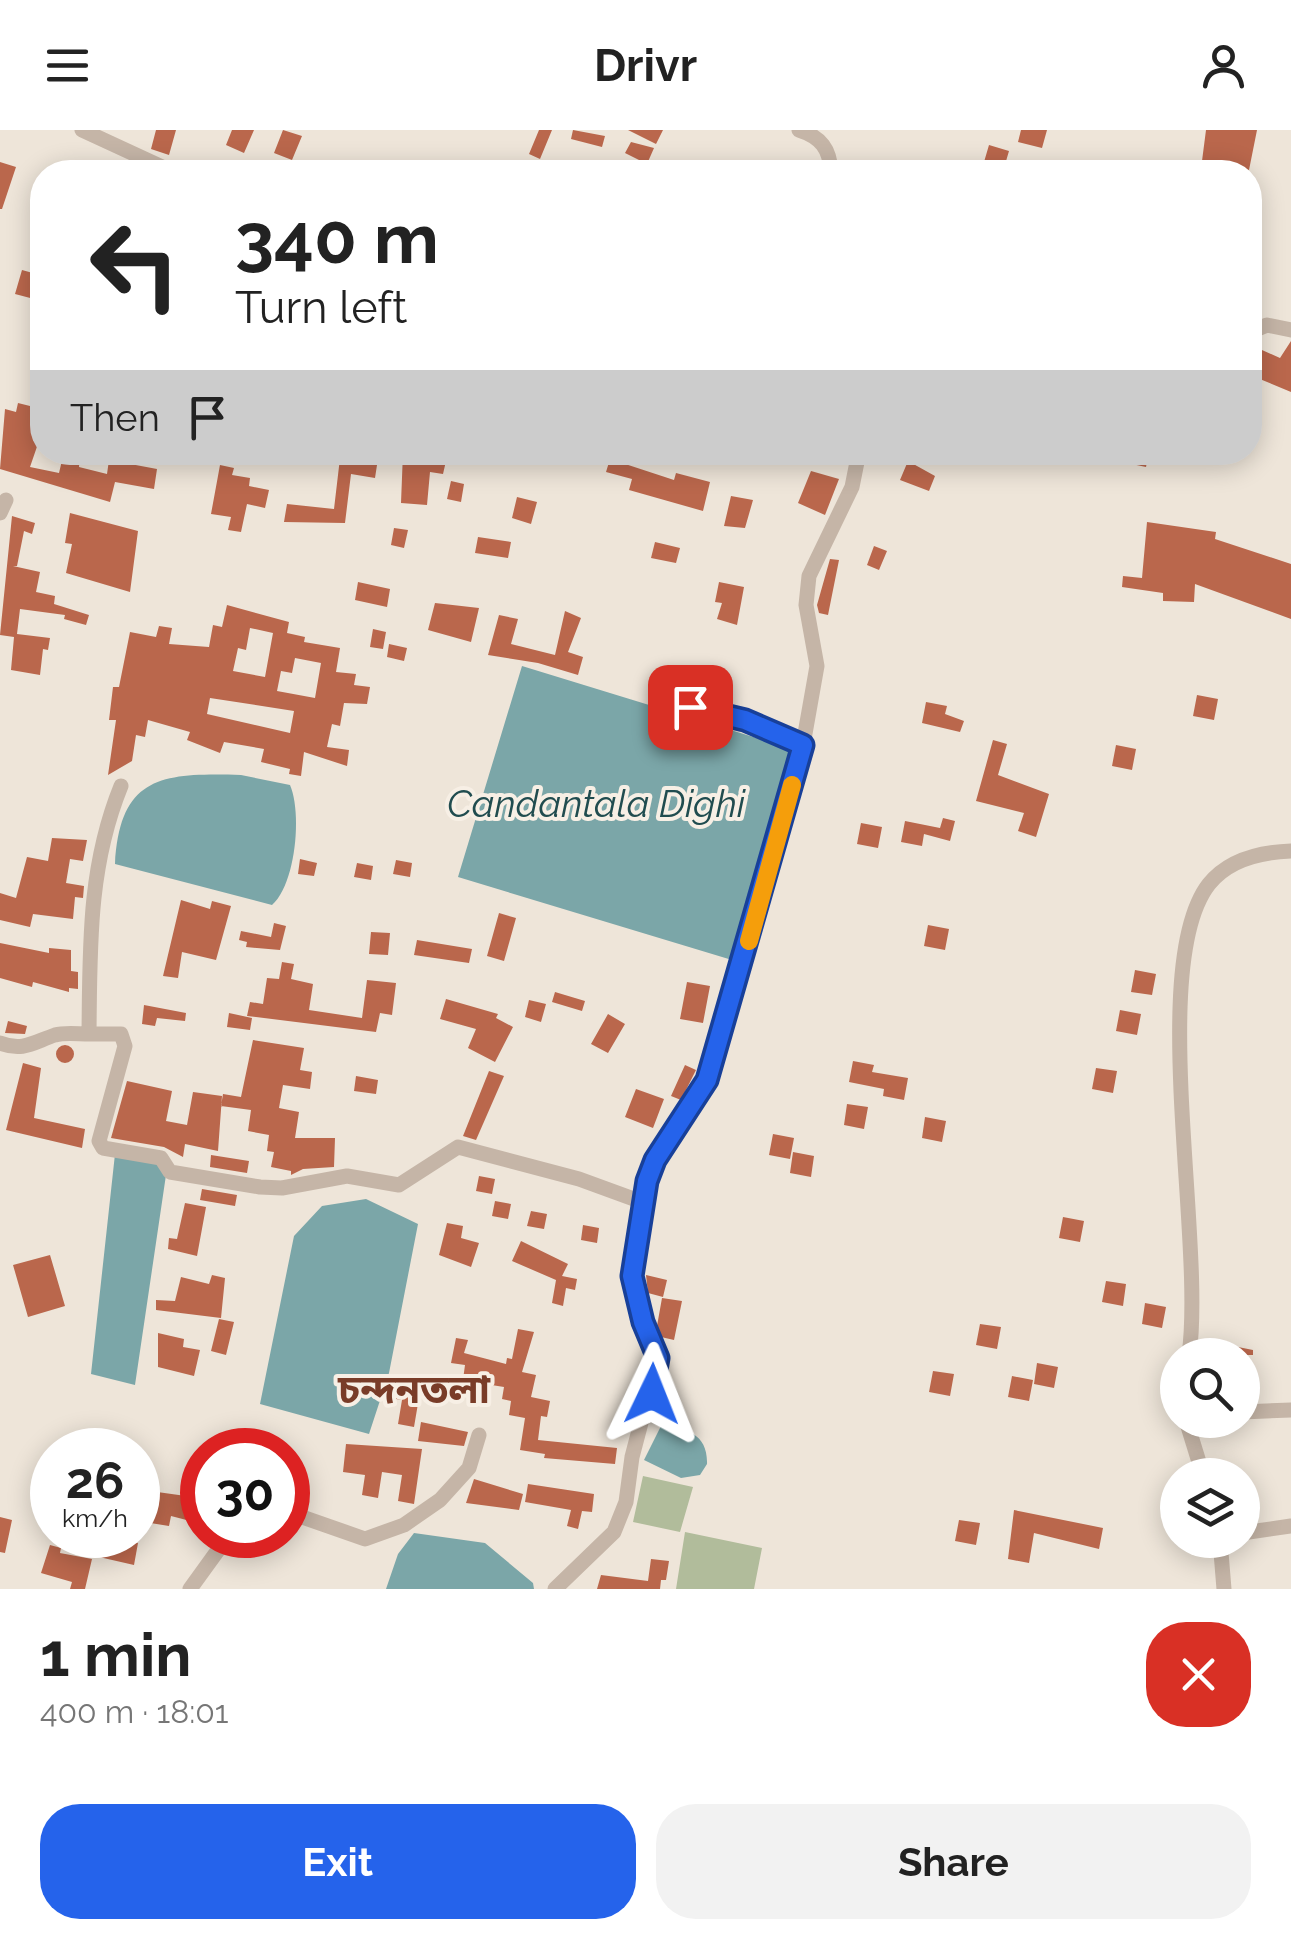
<!DOCTYPE html>
<meta charset="utf-8">
<style>
body{margin:0;font-family:Raleway,"Noto Sans Bengali",sans-serif;background:#f2f2f2;color:#222;height:100vh;display:flex;flex-direction:column;font-size:38px;white-space:nowrap}
*{box-sizing:border-box;margin:0}
p{font-size:32px;color:#767676}
.icon{flex:none;width:55px;height:55px;fill:none;stroke:currentColor;stroke-width:2;stroke-linecap:round;stroke-linejoin:round}
.map{position:relative;height:1459px;overflow:hidden}
.sheet{display:flex;flex-direction:column;background:#fff;flex:1}
.sheet>*{flex:none}
.guide{position:absolute;left:30px;top:30px;width:1232px;height:305px;border-radius:40px;box-shadow:0 5px 25px #0003;background:#fff;color:#222;overflow:hidden}
.fabs{position:absolute;left:1160px;top:1208px;display:grid;gap:20px}
.fabs a{display:grid;place-items:center;width:100px;height:100px;border-radius:50%;background:#fff;box-shadow:0 5px 25px #0003;font-size:50px}
.speed{position:absolute;left:30px;top:1298px;display:flex;gap:20px;font-size:50px;font-weight:700;text-align:center}
.speed>*{display:grid;place-content:center;width:130px;height:130px;border-radius:50%;background:#fff;box-shadow:0 5px 25px #0003;line-height:1}
.speed small{font-size:25px;font-weight:400}
.speed .limit{border:15px solid #d22;background:#fff;color:#111}
.pin{position:absolute;display:grid;place-items:center;width:85px;height:85px;color:#fff;margin:-42px;border-radius:20px;box-shadow:0 5px 15px #0006}
.me{position:absolute;width:110px;margin:-55px;rotate:2deg;stroke-linejoin:round;filter:drop-shadow(0 0 8px #0008)}
.turn{display:flex;align-items:center;gap:35px;height:210px;padding:0 40px;font-size:45px}
.turn .icon{width:130px;height:130px;stroke-width:2.5}
.turn b{display:block;font-size:70px;line-height:85px}
.then{display:flex;align-items:center;height:95px;padding:0 40px;background:#0003;gap:20px;font-size:38px}
.round{display:grid;place-items:center;flex:none;width:105px;height:105px;border-radius:40px;background:#f2f2f2}
.head{display:flex;align-items:center;justify-content:space-between;height:170px;padding:0 40px}
h1{font-size:60px;font-weight:700;line-height:75px}
.primary-button{display:flex;gap:20px;margin-top:auto;padding:20px 40px}
.primary-button a{flex:1;height:115px;border-radius:40px;background:#2563eb;color:#fff;font-size:40px;font-weight:700;line-height:115px;text-align:center}
.primary-button a+a{background:#f2f2f2;color:#222}
header{display:flex;justify-content:space-between;align-items:center;height:130px;padding:0 40px;background:#fff;font-size:45px;font-weight:700}
.map>svg:first-child{display:block}
.green{fill:#b1bc9b}
.water{fill:#7ba6a8}
.building{fill:#ba674c;fill-rule:evenodd}
.lines{fill:none;stroke-linecap:round;stroke-linejoin:round}
.street{stroke:#c5b5a7;stroke-width:15}
.route-casing{stroke:#184099;stroke-width:25}
.route{stroke:#2563eb;stroke-width:18}
.slow{stroke:#f59e0b;stroke-width:18}
.labels{text-anchor:middle;stroke-width:8;stroke-linejoin:round;paint-order:stroke}
.water-label{font-size:38px;font-style:italic;fill:#204c4f;stroke:#f7efe5}
.quarter-label{font-size:40px;font-weight:bold;fill:#793c28;stroke:#f7efe5}
</style>
<header><svg class="icon" aria-label="menu" viewBox="0 0 24 24"><path d="M4 6h16M4 12h16M4 18h16"/></svg>Drivr<svg class="icon" aria-label="person" viewBox="0 0 24 24"><circle cx="12" cy="8" r="4"/><path d="M4 21q1-7 8-7t8 7"/></svg></header>
<div class="map">
<svg width="1291" height="1459" viewBox="0 0 1291 1459">
<rect width="100%" height="100%" fill="#eee5d9"/>
<!-- green -->
<path class="green" d="M643,1346L693,1357L680,1402L633,1392Z
M685,1402L762,1418L754,1459H676Z"/>
<!-- water -->
<path class="water" d="M522,536L796,620L732,830L458,747Z
M241,645L290,655C302,683 296,753 272,775L115,734C120,645 163,643 241,645Z
M115,1024L158,1033L166,1045L135,1255L91,1244Z
M366,1069L418,1094L389,1243L369,1304L260,1274L294,1106L322,1076Z
M662,1294C687,1299 708,1304 707,1334L700,1345L681,1348L644,1330Z
M414,1403L485,1413L533,1453L534,1459H386L398,1424Z"/>
<!-- building -->
<path class="building" d="M156,0H176L169,25L151,19Z
M232,0H254L244,23L226,15Z
M283,0L302,6L292,30L274,23Z
M539,0H552L540,29L529,24Z
M573,0L605,6L602,17L571,9Z
M628,0H663L656,14Z
M1021,0H1047L1042,18L1018,12Z
M1206,0H1257L1249,40L1202,31Z
M631,12L654,18L647,34L625,23Z
M989,15L1009,21L1004,38L984,32Z
M311,30L342,41V42H306Z
M0,32L16,37L2,79H0Z
M22,140L40,145L34,169L15,164Z
M1291,211V262L1250,245L1253,216L1280,228Z
M18,273L42,279V302L30,337L59,343L64,322H80L79,337L107,344L109,330L157,339L154,359L115,352L110,372L0,339L5,279L16,282Z
M360,322H379L375,348L351,344L345,393L284,392L287,374L334,379L340,328L359,331Z
M403,322L446,331L443,344L430,342L427,375L401,373Z
M1129,322H1149L1146,337L1127,333Z
M610,329L674,350L676,343L710,352L703,381L629,360L632,349L606,342Z
M908,331L935,346L929,361L900,350Z
M220,335L234,338L232,345L250,348L249,356L269,360L265,378L247,374L241,402L228,400L231,387L211,384Z
M811,341L839,349L825,385L798,373Z
M451,351L464,354L461,372L447,369Z
M731,366L753,370L745,398L724,396Z
M517,367L537,372L531,394L512,388Z
M70,383L138,401L130,462L66,443L72,414L65,413Z
M12,386L35,393L32,404L24,401L17,436H13L40,442L36,462L55,466L54,474L89,485L86,495L64,489L65,485L20,479L17,504L50,508L48,520L43,519L40,545L11,540L14,507L0,505Z
M1147,392L1216,402L1215,409L1291,434V489L1195,454L1194,472L1163,471V463L1122,457L1123,446L1142,448Z
M394,398L408,400L404,418L391,415Z
M478,407L511,412L508,428L475,423Z
M655,412L680,418L676,433L651,428Z
M874,416L887,421L879,440L867,435Z
M830,429L839,430L828,485L819,483L817,475Z
M358,452L390,459L387,477L355,470Z
M719,452L744,457L737,495L717,489L722,473L715,472Z
M435,473L479,478L471,512L428,500Z
M227,475L289,492L287,503L305,507L304,512L340,518L336,542L356,544L354,555L370,557L367,574L344,573L340,596L332,594L327,617L349,620L347,636L304,622L301,646L289,644L290,639L261,632L264,619L224,612L220,623L187,610L190,602L148,590L145,607L136,605L132,631L108,645L116,590H109L113,557H119L130,502L156,507L159,496L172,498L169,514L209,517L213,495L222,497ZM250,498L273,503L265,547L233,541L238,518L246,520ZM295,528L321,533L315,568L277,561L281,541L292,543ZM210,568L294,581L290,603L207,584Z
M565,481L581,488L568,522L583,527L578,545L538,533L488,525L499,485L518,489L511,514L555,525Z
M373,499L386,502L383,519L370,517Z
M389,514L407,518L404,531L387,527Z
M1197,565L1218,569L1214,590L1193,586Z
M926,572L947,576L945,584L964,591L960,602L922,593Z
M993,610L1007,614L998,645L1049,664L1036,707L1018,701L1024,683L976,671Z
M1116,615L1136,619L1132,640L1112,636Z
M943,688L955,691L950,711L924,704L922,716L901,712L905,691L940,698Z
M861,693L882,697L878,718L857,714Z
M52,708L87,710L83,731L70,729L66,753L84,756L83,768L75,767L73,789L33,784L30,797L0,790V763L16,768L27,727L48,731Z
M300,729L317,733L314,746L298,744Z
M396,730L412,733L410,747L393,744Z
M357,733L373,736L371,750L354,747Z
M181,770L210,779L212,771L231,776L216,830L182,822L178,848L163,846Z
M499,783L516,788L504,831L487,826Z
M274,793L286,796L280,820L246,817L247,812L239,810L241,801L271,807Z
M928,795L949,799L945,820L924,816Z
M371,802L390,803L388,825L369,824Z
M417,810L472,819L469,833L414,825Z
M0,813L49,823V818L71,820V841L78,842V859L69,858V862L33,852L32,857L0,848Z
M282,832L294,834L291,849L313,854L309,880L362,888L367,850L396,853L392,885L380,883L376,902L247,886L250,872L263,874L267,848L279,849Z
M1135,840L1156,844L1152,865L1131,862Z
M687,852L710,856L703,893L680,889Z
M555,862L585,871L582,881L552,872Z
M446,869L498,884L496,888L513,897L495,932L468,918L476,899L440,889Z
M529,870L546,874L541,892L525,887Z
M144,875L186,883L185,891L157,888L155,896L142,894Z
M1120,880L1141,884L1137,905L1116,901Z
M229,883L252,888L250,900L227,897Z
M608,884L625,894L608,923L591,914Z
M8,891L27,896L25,904L5,903Z
M253,910L304,918L300,940L312,942L310,959L283,955L279,978L299,982L295,1008H335L334,1037L303,1039L291,1045V1041L271,1037L274,1022L267,1021L269,1005L248,1001L251,980L221,976L223,964L241,967Z
M56 924a9 9 0 1 1 18 0a9 9 0 1 1-18 0Z
M853,931L874,935L872,942L908,948L904,970L883,966L884,959L849,952Z
M23,933L41,938L34,988L85,999L82,1018L6,1000Z
M685,935L696,940L681,970L671,966Z
M1096,938L1117,941L1113,963L1092,959Z
M489,941L504,946L476,1010L463,1006Z
M356,946L378,950L376,964L354,961Z
M127,951L172,961L166,991L187,995L193,962L222,966L218,1021L185,1014L183,1027L164,1017L111,1008Z
M636,959L664,969L653,998L625,987Z
M847,974L868,977L864,999L844,995Z
M925,987L946,991L942,1012L922,1008Z
M773,1004L794,1008L790,1029L769,1025Z
M793,1022L814,1026L811,1047L790,1043Z
M211,1025L249,1031L247,1043L210,1037Z
M479,1046L495,1049L492,1064L476,1061Z
M202,1059L237,1065L235,1076L200,1070Z
M495,1071L511,1074L508,1089L492,1086Z
M185,1073L206,1077L197,1126L168,1119L169,1108L177,1109Z
M531,1081L547,1084L544,1099L527,1096Z
M1063,1087L1084,1091L1080,1112L1059,1108Z
M447,1093L463,1096L461,1108L479,1113L471,1137L439,1125Z
M583,1095L599,1098L597,1113L581,1110Z
M521,1111L568,1134L562,1146L577,1149L575,1160L566,1158L563,1176L552,1173L556,1150L512,1131Z
M50,1125L65,1176L28,1187L13,1135Z
M212,1145L225,1148L221,1188L156,1180V1170L175,1171L181,1147L209,1154Z
M646,1145L667,1150L663,1167L648,1163Z
M1106,1151L1126,1154L1123,1176L1102,1172Z
M662,1168L682,1171L674,1210L661,1207L657,1196Z
M1145,1173L1166,1177L1162,1198L1142,1194Z
M219,1189L234,1192L226,1225L211,1221Z
M980,1194L1001,1197L997,1219L976,1215Z
M518,1199L534,1202L522,1242L536,1245L531,1267L550,1271L547,1287L541,1286L538,1310L617,1318L615,1334L544,1328L545,1324L520,1320L525,1288L509,1285L511,1271L502,1269L504,1257L479,1253L478,1260L462,1257L465,1235L451,1233L456,1208L468,1210L464,1223L506,1234L507,1228L512,1229Z
M158,1203L184,1209L183,1217L200,1220L194,1246L158,1237Z
M1208,1211L1253,1220V1225H1205Z
M1037,1233L1058,1237L1054,1258L1034,1254Z
M933,1241L954,1244L950,1266L929,1262Z
M394,1245L422,1250L414,1297L398,1294L402,1270L390,1268Z
M1012,1246L1033,1250L1029,1271L1008,1267Z
M421,1292L468,1302L464,1316L418,1311Z
M346,1314L422,1319L414,1374L398,1371L402,1345L382,1342L378,1368L362,1365L365,1345L343,1342Z
M198,1345H202V1394L171,1386L169,1396L138,1391L143,1360L193,1367Z
M474,1349L523,1364L519,1380L466,1373Z
M528,1354L594,1364L592,1382L582,1381L578,1399L567,1396L571,1380L525,1372Z
M1014,1380L1103,1398L1099,1419L1034,1403L1029,1433L1008,1429Z
M0,1387L12,1390L5,1423L0,1422Z
M959,1390L980,1393L976,1415L955,1411Z
M90,1405L138,1413L134,1435L86,1424Z
M50,1415L61,1418L60,1423L92,1429L85,1459H70L72,1452L41,1443Z
M651,1429L669,1431L666,1450H661L660,1459H597L601,1445L648,1451Z"/>
<g class="lines">
<!-- street -->
<path class="street" d="M82,0L173,42
M799,0C821,7 830,19 831,42
M1250,202L1267,195L1291,200
M0,383L6,370
M690,577L745,590L803,615
M89,904H121L125,916L99,1011L103,1018L161,1028L170,1042L260,1057L282,1058L347,1046L399,1055L458,1017L579,1049L642,1072
M0,913C23,922 34,912 55,905C65,902 78,904 89,904C90,817 88,737 121,656
M1189,1225C1205,1112 1147,833 1209,754C1229,729 1262,722 1291,721
M1242,1282L1291,1280
M1186,1290L1203,1345
M288,1382L365,1409L404,1395L440,1370L469,1338L479,1305
M1242,1403L1291,1396
M1220,1410L1224,1459
M190,1459L229,1405
M555,1459L614,1402L626,1372L632,1327L658,1228L643,1192L632,1146L642,1072L655,1030L707,950L761,770L803,615L817,536L806,475L809,446L852,357L859,322"/>
</g>
<g class="lines">
<!-- route casing -->
<g class="route-casing">
<path id="route" d="M652,1264L658,1228L643,1192L632,1146L647,1051L655,1030L707,950L803,615L745,590L690,577"/>
</g>
<!-- route -->
<use href="#route" class="route"/>
<!-- slow -->
<path class="slow" d="M749,811L792,655"/>
</g>
<g class="labels">
<!-- water labels -->
<g class="water-label">
<text x="596" y="687">Candantala Dighi</text>
</g>
<!-- quarter labels -->
<g class="quarter-label">
<text x="414" y="1273">চন্দনতলা</text>
</g>
</g>
</svg>
<div class="fabs">
<a><svg class="icon" aria-label="search" viewBox="0 0 24 24"><circle cx="10" cy="10" r="6"/><path d="M15 15l6 6"/></svg></a>
<a><svg class="icon" aria-label="layers" viewBox="0 0 24 24"><path d="M12 4l9 5-9 5-9-5zM3 14l9 5 9-5"/></svg></a>
</div>
<div class="speed"><div>26<small>km/h</small></div><div class="limit">30</div></div>
<div class="pin" style="left:690px;top:577px;background:#d93025"><svg class="icon" aria-label="arrive" viewBox="0 0 24 24"><path d="M6 21V4h12l-3 4 3 4H6"/></svg></div>
<svg class="me" style="left:652px;top:1264px" viewBox="-20 -20 40 40"><path d="M0-17L14 15 0 8-14 15z" fill="#2563eb" stroke="#fff" stroke-width="4"/></svg>
<div class="guide">
<div class="turn"><svg class="icon" aria-label="left" viewBox="0 0 24 24"><path d="M17 20v-9H6M10 6l-5 5 5 5"/></svg><div><b>340 m</b>Turn left</div></div>
<div class="then">Then<svg class="icon" aria-label="arrive" viewBox="0 0 24 24"><path d="M6 21V4h12l-3 4 3 4H6"/></svg></div>
</div>
</div>
<section class="sheet">
<div class="head"><div><h1>1 min</h1><p>400 m · 18:01</p></div><a class="round" style="background:#d93025;color:#fff"><svg class="icon" aria-label="close" viewBox="0 0 24 24"><path d="M6 6l12 12M18 6L6 18"/></svg></a></div>
<div class="primary-button"><a>Exit</a><a>Share</a></div>
</section>
